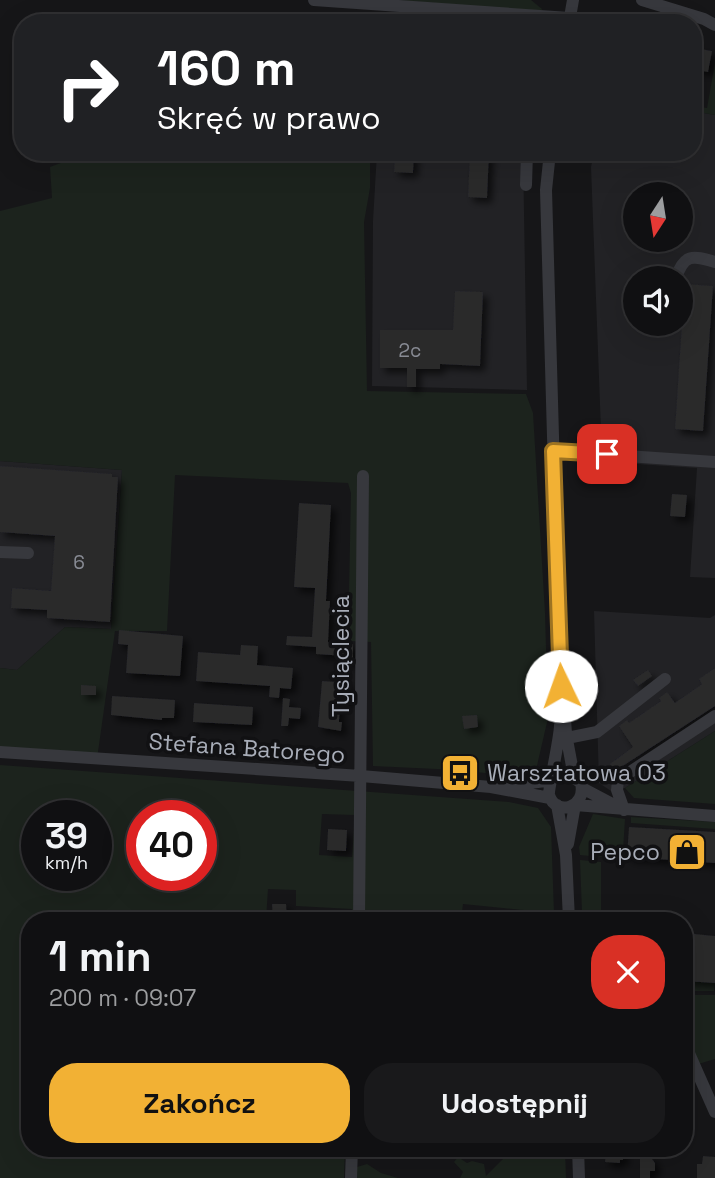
<!DOCTYPE html>
<html lang="pl">
<meta charset="utf-8">
<style>
body{margin:0;font-family:"Space Grotesk",sans-serif;background:#19191b;color:#f1f3f6;height:100vh;display:flex;flex-direction:column;font-size:26px;white-space:nowrap}
*{box-sizing:border-box;margin:0}
p{font-size:23px;color:#9c9d9f}
.icon{flex:none;width:38px;height:38px;fill:none;stroke:currentColor;stroke-width:2;stroke-linecap:round;stroke-linejoin:round}
.map{position:relative;flex:1;overflow:hidden}
.side{position:absolute;left:21px;top:912px;width:672px;height:245px;display:flex;flex-direction:column;background:#101012;border-radius:28px;box-shadow:0 7px 28px #0002,0 0 0 2px #303032}
.side>*{flex:none}
.top-card{position:absolute;left:14px;top:14px;width:688px;height:147px;border-radius:28px;box-shadow:0 7px 28px #0002,0 0 0 2px #303032;background:#202124;color:#fff;overflow:hidden}
.needle{width:46px;rotate:192deg}
.fabs{position:absolute;left:623px;top:182px;display:grid;gap:14px}
.fabs a{display:grid;place-items:center;width:70px;height:70px;border-radius:50%;background:#101012;box-shadow:0 7px 28px #0002,0 0 0 2px #303032;font-size:35px}
.speed{position:absolute;left:21px;top:800px;display:flex;gap:14px;font-size:35px;font-weight:700;text-align:center}
.speed>*{display:grid;place-content:center;width:91px;height:91px;border-radius:50%;background:#101012;box-shadow:0 7px 28px #0002,0 0 0 2px #303032;line-height:1}
.speed small{font-size:18px;font-weight:400}
.speed .limit{border:10px solid #d22;background:#fff;color:#111}
.pin{position:absolute;display:grid;place-items:center;width:60px;height:60px;color:#fff;margin:-30px;border-radius:14px;box-shadow:0 4px 10px #0006}
.me{position:absolute;width:77px;margin:-38px;rotate:357deg;stroke-linejoin:round;filter:drop-shadow(0 0 5px #0008)}
.turn{display:flex;align-items:center;gap:24px;height:147px;padding:0 28px;font-size:32px}
.turn .icon{width:91px;height:91px;stroke-width:2.5}
.turn b{display:block;font-size:49px;line-height:60px}
.round{display:grid;place-items:center;flex:none;width:74px;height:74px;border-radius:28px;background:#19191b}
.headline{display:flex;align-items:center;justify-content:space-between;height:119px;padding:0 28px}
h1{font-size:42px;font-weight:800;line-height:52px}
.primary-button{display:flex;gap:14px;margin-top:auto;padding:14px 28px}
.primary-button a{flex:1;height:80px;border-radius:28px;background:#f2b134;color:#111;font-size:28px;font-weight:800;line-height:80px;text-align:center}
.primary-button a+a{background:#19191b;color:#f1f3f6}
.map>svg:first-child{display:block}
.built{fill:#222225;fill-rule:evenodd}
.green{fill:#1c231d;fill-rule:evenodd}
.building{fill:#29292c;filter:url(#shadow)}
.lines{fill:none;stroke-linecap:round;stroke-linejoin:round}
.minor{stroke:#37383d;stroke-width:12}
.route-casing{stroke:#9d7322;stroke-width:18}
.route{stroke:#f2b134;stroke-width:12}
.labels{text-anchor:middle;stroke-width:7;stroke-linejoin:round;paint-order:stroke}
.number-label{font-size:19px;fill:#888b94}
.street-label{font-size:23px;fill:#a8adb8;stroke:#111113}
.poi-label{font-size:23px;fill:#a8adb8;stroke:#111113;text-anchor:start}
</style>
<div class="map">
<svg width="715" height="1178" viewBox="0 0 715 1178">
<defs>
<filter id="shadow"><feDropShadow dx="5" dy="5" stdDeviation="3.5" flood-color="#0009"/></filter>
</defs>
<rect width="100%" height="100%" fill="#161618"/>
<!-- built -->
<path class="built" d="M693,111L715,115V578L690,577L697,468L607,462L610,461V457H602L591,167L594,152H693ZM635,194H681V240H635ZM635,278H681V324H635Z
M377,152H523L527,390L372,386L373,221Z
M0,461L122,470L111,629L65,627L17,670L0,668Z
M594,611L710,618L715,615V731L625,788L611,791L599,783Z"/>
<!-- green -->
<path class="green" d="M395,0H531L542,9L541,11Z
M158,13L273,17L274,23H159Z
M715,63V115L693,111V106L707,108Z
M90,152H370V188L364,222L367,391L526,394L533,413L545,613L548,718L536,770L512,776L458,770L373,766L371,642L348,641L351,493L348,483L175,475L167,631H115L97,759L0,752V668L17,670L65,627L111,629L122,470L0,461V211L52,198L50,167Z
M715,731V804L634,798L625,788Z
M0,765L509,802L538,808L551,827L554,913L463,904L461,920H352V909L296,906V890L268,889L266,920H30V1148H345L344,1178H0ZM322,814L355,815L352,857L319,855ZM37,816H96V875H37ZM142,816H201V875H142Z
M593,814L625,819L623,851L610,858L580,855L579,847Z
M631,817L715,822V829L631,823Z
M580,860L601,862V911L582,913Z
M684,981L715,983L714,991H684Z
M684,995H715V1059L695,1065L684,1042Z
M514,1148H565L566,1178H460L463,1172L454,1162L458,1157L467,1163L472,1161L484,1164L486,1176Z
M367,1164L381,1173L398,1178H356L357,1167Z"/>
<!-- building -->
<path class="building" d="M695,48L712,51L708,72L693,69Z
M395,152H414L413,173L394,172Z
M470,152H489L487,198L468,197Z
M685,284L713,286L703,431L675,429L683,307L691,300L689,292L685,289Z
M455,291L483,292L480,366L440,364V369H416V387H407V368H380V330H453Z
M0,466L112,474V477H118L110,622L47,618V610L11,608L12,588L51,591L55,536L0,532Z
M672,494L687,495L685,517L670,516Z
M299,503L331,505L326,601H330L328,642L353,644V663L345,662L346,656L316,654V647L286,645L287,636L312,637L315,588L294,587Z
M119,630L183,636L180,676L126,673L128,645L118,644Z
M241,645L258,646L257,665L293,668L291,689L280,688L279,698L269,697L270,686L196,681L198,652L240,655Z
M715,668V706L615,771L610,764L633,747L619,726L627,720L629,723L661,701L659,698L667,692L675,703L702,684L699,679Z
M648,670L652,676L638,686L633,680Z
M322,681L350,683V702L340,701L339,722H342L341,731L318,727Z
M81,685L96,686V695H81Z
M112,696L175,700L174,718H162V720L111,715Z
M283,698L290,699L289,707L301,708L300,719L289,718L288,726H281Z
M194,703L253,707L252,725L193,722Z
M477,715L478,727L464,729L462,716Z
M629,827L715,832V863L627,857Z
M328,829L347,830L346,851L327,850Z
M272,904H286L287,920H273Z
M684,933L715,936V983L684,981Z
M606,1150L624,1151L623,1160H620V1163L605,1162Z
M649,1155L655,1163V1171H650V1178H640V1158H645Z
M703,1156L715,1157V1178H697V1164H702Z"/>
<g class="lines">
<!-- minor -->
<path class="minor" d="M314,0L569,18
M642,0L704,19L715,25
M569,23L573,0
M550,152L546,190L558,612L566,734L574,777
M526,185L527,152
M676,278C684,254 692,255 715,262
M681,297L682,298
M553,451L715,462
M0,552L28,553
M567,738L597,732L665,679
M0,752L361,776L491,787L550,798
M509,786L552,780L560,775H570L581,783C587,808 556,817 549,795C548,790 560,738 560,725
M582,788L618,807
M557,805L566,855L569,920
M575,805L715,816
M624,810L617,790L618,780L715,716
M568,844L575,805
M359,920L363,476
M684,1042L715,1112
M578,1148L579,1178
M351,1178L352,1148"/>
</g>
<g class="lines">
<!-- route casing -->
<g class="route-casing">
<path id="route" d="M561,686L553,451L607,454"/>
</g>
<!-- route -->
<use href="#route" class="route"/>
</g>
<!-- icons -->
<defs>
<g id="bus-square" transform="scale(2.0125)"><rect x="-9" y="-9" width="18" height="18" rx="4" fill="#f2b134" stroke="#111113"/><path d="M-5-6H5V4H4V6H2V4H-2V6H-4V4H-5ZM-3.5-4V0h7V-4ZM-3.5 1.2v1.5H-2V1.2ZM2 1.2v1.5H3.5V1.2Z" fill="#111"/></g>
<g id="shop-square" transform="scale(2.0125)"><rect x="-9" y="-9" width="18" height="18" rx="4" fill="#f2b134" stroke="#111113"/><path d="M-5-2.5h2.3a2.7 3.5 0 0 1 5.4 0H5L5.5 6h-11ZM-1.5-2.5h3a1.5 2.3 0 0 0-3 0Z" fill="#111"/></g>
</defs>
<g fill-rule="evenodd">
<use href="#bus-square" x="460" y="773"/>
<use href="#shop-square" x="687" y="852"/>
</g>
<g class="labels">
<!-- number labels -->
<g class="number-label">
<text x="410" y="357">2c</text>
<text x="79" y="569">6</text>
</g>
<!-- street labels -->
<g class="street-label">
<text transform="translate(341 656) rotate(-90)" y="8">Tysiąclecia</text>
<text transform="translate(247 748) rotate(4)" y="8">Stefana Batorego</text>
</g>
<!-- poi labels -->
<g class="poi-label">
<text x="487" y="781">Warsztatowa 03</text>
<text x="660" y="860" text-anchor="end">Pepco</text>
</g>
</g>
</svg>
<div class="fabs">
<a><svg class="needle" viewBox="-14 -14 28 28"><path d="M0-13l5 13h-10z" fill="#e53935"/><path d="M0 13l5-13h-10z" fill="#9c9d9f"/></svg></a>
<a><svg class="icon" aria-label="sound" viewBox="0 0 24 24"><path d="M4 9h4l5-4v14l-5-4H4zM17 9q2 3 0 6"/></svg></a>
</div>
<div class="speed"><div>39<small>km/h</small></div><div class="limit">40</div></div>
<div class="pin" style="left:607px;top:454px;background:#d93025"><svg class="icon" aria-label="arrive" viewBox="0 0 24 24"><path d="M6 21V4h12l-3 4 3 4H6"/></svg></div>
<svg class="me" style="left:561px;top:686px" viewBox="-20 -20 40 40"><circle r="19" fill="#fff"/><path d="M0-13L10 11 0 6-10 11z" fill="#f2b134"/></svg>
<div class="top-card">
<div class="turn"><svg class="icon" aria-label="right" viewBox="0 0 24 24"><path d="M7 20v-9h11M14 6l5 5-5 5"/></svg><div><b>160 m</b>Skręć w prawo</div></div>
</div>
<section class="side">
<div class="headline"><div><h1>1 min</h1><p>200 m · 09:07</p></div><a class="round" style="background:#d93025;color:#fff"><svg class="icon" aria-label="close" viewBox="0 0 24 24"><path d="M6 6l12 12M18 6L6 18"/></svg></a></div>
<div class="primary-button"><a>Zakończ</a><a>Udostępnij</a></div>
</section>
</div>
